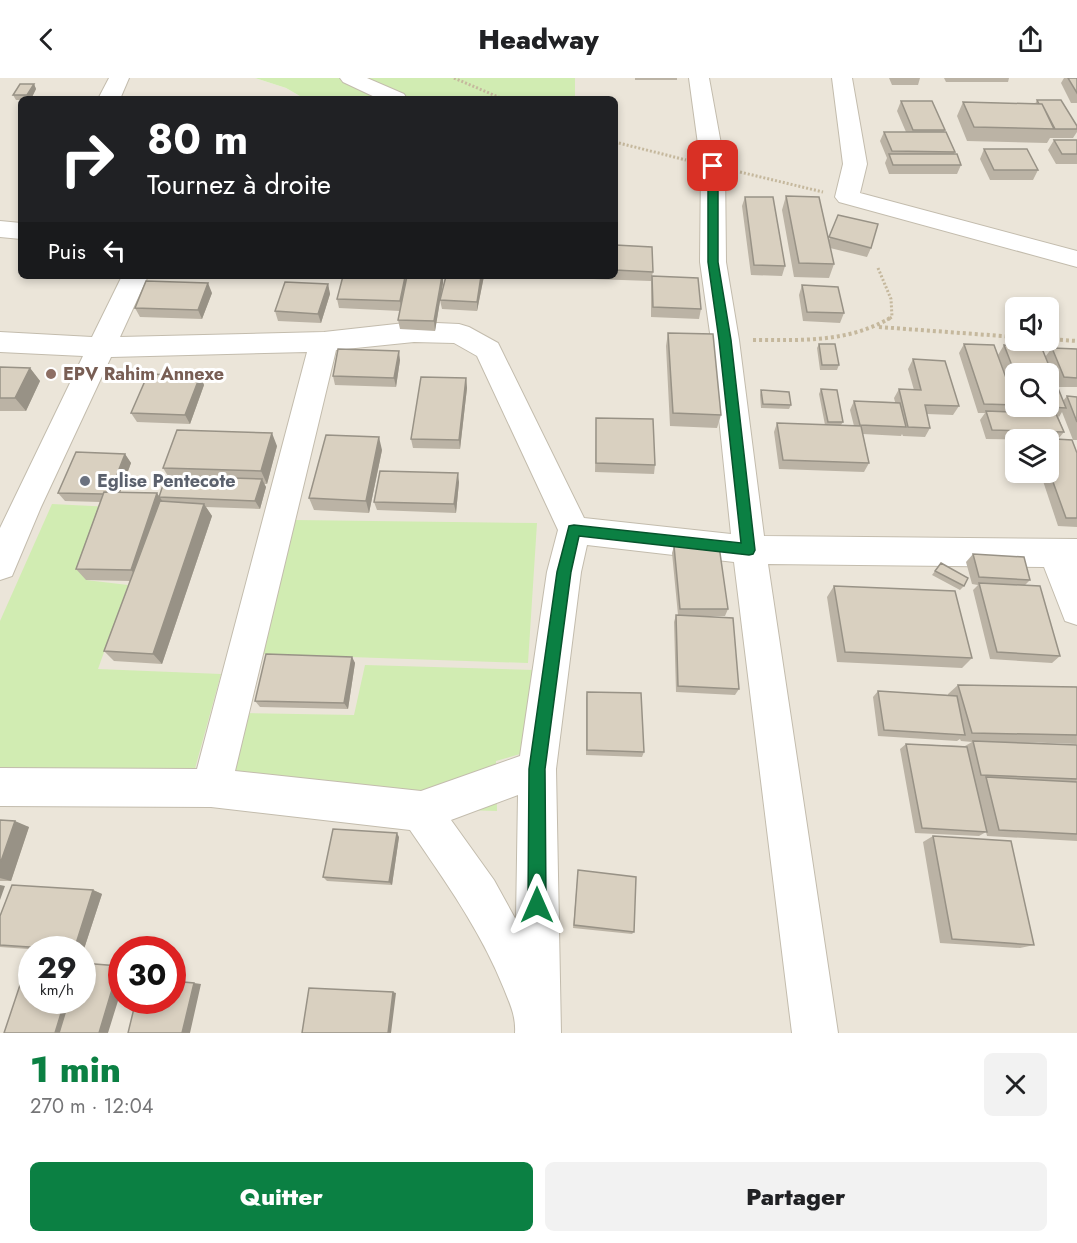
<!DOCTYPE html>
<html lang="fr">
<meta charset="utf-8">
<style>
body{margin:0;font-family:Jost,sans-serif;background:#f2f2f2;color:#202124;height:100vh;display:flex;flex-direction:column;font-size:22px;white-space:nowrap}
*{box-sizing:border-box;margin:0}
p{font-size:20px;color:#757577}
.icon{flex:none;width:33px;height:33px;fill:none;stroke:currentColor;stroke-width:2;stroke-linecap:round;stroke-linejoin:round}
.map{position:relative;height:955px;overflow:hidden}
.side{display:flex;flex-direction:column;background:#fff;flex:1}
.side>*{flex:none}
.banner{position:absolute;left:18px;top:18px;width:600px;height:183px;border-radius:9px;box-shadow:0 3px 9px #0003;background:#202124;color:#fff;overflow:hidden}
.controls{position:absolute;left:1005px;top:219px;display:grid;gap:12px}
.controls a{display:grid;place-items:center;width:54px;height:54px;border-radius:9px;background:#fff;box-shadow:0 3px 9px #0003;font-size:30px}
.speed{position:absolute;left:18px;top:858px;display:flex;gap:12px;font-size:30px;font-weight:700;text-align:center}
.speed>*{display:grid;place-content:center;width:78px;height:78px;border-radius:50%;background:#fff;box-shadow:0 3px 9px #0003;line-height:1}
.speed small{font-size:15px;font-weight:400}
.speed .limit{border:9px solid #d22;background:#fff;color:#111}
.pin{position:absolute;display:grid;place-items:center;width:51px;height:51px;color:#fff;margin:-26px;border-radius:12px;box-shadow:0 3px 9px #0006}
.me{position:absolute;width:66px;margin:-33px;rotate:0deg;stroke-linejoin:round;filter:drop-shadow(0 0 4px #0008)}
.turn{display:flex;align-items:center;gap:21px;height:126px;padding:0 30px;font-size:27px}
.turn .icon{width:78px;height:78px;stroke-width:2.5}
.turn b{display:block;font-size:42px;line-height:51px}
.then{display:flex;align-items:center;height:57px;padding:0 30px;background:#0003;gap:12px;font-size:22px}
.round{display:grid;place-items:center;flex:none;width:63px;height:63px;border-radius:9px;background:#f2f2f2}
.headline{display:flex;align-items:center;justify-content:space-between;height:102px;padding:0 30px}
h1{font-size:36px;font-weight:800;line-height:45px;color:#0b8043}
.primary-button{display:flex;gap:12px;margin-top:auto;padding:12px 30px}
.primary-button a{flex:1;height:69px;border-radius:9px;background:#0b8043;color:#fff;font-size:24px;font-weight:800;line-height:69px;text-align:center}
.primary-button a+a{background:#f2f2f2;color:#202124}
header{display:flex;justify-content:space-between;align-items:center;height:78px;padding:0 30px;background:#fff;font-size:27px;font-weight:800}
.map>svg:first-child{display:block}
.residential{fill:#ebe5d9;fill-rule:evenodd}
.green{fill:#d1ecb2}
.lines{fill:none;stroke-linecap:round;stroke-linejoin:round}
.minor-casing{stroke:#c3bcad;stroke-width:2}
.path-far1{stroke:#c5b89d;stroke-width:3;stroke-dasharray:2 2;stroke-linecap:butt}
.path{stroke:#c5b89d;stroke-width:4;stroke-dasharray:3 3;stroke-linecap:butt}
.minor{fill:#fff;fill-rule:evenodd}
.wall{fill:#bbb3a5}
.shaded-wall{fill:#989286}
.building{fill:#d9d0c0;stroke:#989286;stroke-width:1.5}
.route{fill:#0b8043;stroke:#07532c;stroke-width:1.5}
.education-dot{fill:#8d6e63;stroke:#fff;stroke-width:2}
.worship-dot{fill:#6b7280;stroke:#fff;stroke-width:2}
.labels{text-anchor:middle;stroke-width:6;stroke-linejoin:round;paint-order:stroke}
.education-label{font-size:18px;font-weight:bold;fill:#785e54;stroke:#fff;text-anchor:start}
.worship-label{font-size:18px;font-weight:bold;fill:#5b616d;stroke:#fff;text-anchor:start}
</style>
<header><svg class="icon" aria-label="back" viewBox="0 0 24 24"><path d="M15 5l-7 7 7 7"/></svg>Headway<svg class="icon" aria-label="share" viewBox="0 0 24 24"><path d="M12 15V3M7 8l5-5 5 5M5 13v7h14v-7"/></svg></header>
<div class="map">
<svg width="1077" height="955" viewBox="0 0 1077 955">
<rect width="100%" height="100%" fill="#f6f3eb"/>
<!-- residential -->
<path class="residential" d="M0,0H255L286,10L305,21H21V198H615V21H575V0H1077V955H0ZM1016,230H1048V262H1016ZM1016,296H1048V328H1016ZM1016,362H1048V394H1016ZM32,872H82V922H32ZM122,872H172V922H122Z"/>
<!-- green -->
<path class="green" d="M255,0H575V21H305L286,10Z
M52,426L112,429L86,502L128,507L98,591L221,596L188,716L0,707V543Z
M295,442L537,445L528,585L263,576Z
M365,587L535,592L531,673L496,683L497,733L216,725L241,635L354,637Z"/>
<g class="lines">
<!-- minor casing -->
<g class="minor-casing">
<path id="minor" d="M109,0H129L120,21H98Z
M340,0H367L404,16L407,21H379L343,4Z
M689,0H709L725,88L726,184L739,262L764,458L1077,461V547L1065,543L1044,489L768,486L838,955H792L734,484L587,467L581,494L556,691L561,955H515C516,938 510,926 504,911C481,853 445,803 410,752L211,729L0,728V690L197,691L307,274L111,279L41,429L12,498L0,502V450L83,278L0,274V254L92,259L122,198H148L120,259L324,254L414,244L459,246L469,249L498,265L584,440L731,456L711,262L700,184L701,88ZM414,264L454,265L477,278L558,452L547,494L520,678L421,713L235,693L336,272ZM518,717L516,842L494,802L451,742Z
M832,0H852L867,86L860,115L1077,173V189L839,124L835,119L843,86Z
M0,143L21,145V161L0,159Z"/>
</g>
<!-- path-far1 -->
<path class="path-far1" d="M454,0L503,21
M615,64L686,82
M740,94L823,114
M878,190L891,221L892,239L887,242"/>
<!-- path -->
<path class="path" d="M879,249L1016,259
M1048,261L1077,263
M753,262C801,262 847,265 890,240"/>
<!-- minor -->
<use href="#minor" class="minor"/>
</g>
<!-- wall -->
<path class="wall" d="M635,0H677V2H635Z
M889,0H920L918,7H892Z
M944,0H1009L1008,4H946Z
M1064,0H1077V25H1071L1061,5Z
M34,6L36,11L31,21H21V22H16L13,17Z
M1037,22L1077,48V54L1073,60H1050L1047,65L967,63L957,38L963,24L1035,26Z
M901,23L945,52L944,54L955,74L954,76L961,87L957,96H889L885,85L887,80L880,63L884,54H906L897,33Z
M1054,62H1077V86H1056L1048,72Z
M984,71L1038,92L1033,102H990L980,81Z
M786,118L829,162L838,137L871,170L867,179L830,170L834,186L829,200L794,199L782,132Z
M745,119L785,188L782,198L751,197L742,128Z
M615,167L653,194L652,198L701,231L699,241L651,239V203L593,201V198H615Z
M257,198H299V199Z
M407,198H443V205L435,253L400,251L398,242L400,233L339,230L337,221L406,205Z
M484,198L477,233L442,231L440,222Z
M328,206L330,216L321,245L278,243L275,233Z
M802,207L844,235L840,245L803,243L799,217Z
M212,215L202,241L140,239L135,230Z
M668,255L721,337L717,350L670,348L666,268Z
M819,266L839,287L837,292H820L817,270Z
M964,266L1016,328L1011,334H1019L1017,328H1048L1016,296V325L998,277L1004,267L1045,279L1052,270L1077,271V309H1057L1063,323L1067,318L1077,319V362H1073L1062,334L1059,339L1058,338L1064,354L1058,361L1077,375V449L1058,448L1040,394H1048V362L986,361L980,342L985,335H978L959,275Z
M913,281L959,328L953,337L927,336L930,350L925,359L903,358L902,356L901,358L863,356L869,385L864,394L779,391L774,354L777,345L825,347L819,316L821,311L843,344L841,347L854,348L850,332L854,323L895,324L894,320L899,311L914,312L908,291Z
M400,282L396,309L335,307L333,298Z
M0,289L30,290L40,303L26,333H0Z
M200,298L204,307L190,346L137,344L131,335Z
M466,300L467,310L460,371L413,370L411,361Z
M761,312L791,327L789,331L761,330L760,317Z
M596,340L655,387L654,396L595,394Z
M277,368L267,406H264L266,409L260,431L206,429L212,438L162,586L114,583L104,573L130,503L86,502L76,491L100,424L65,423L58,415L125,376L131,385L120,415H157L159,419L168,398L163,390Z
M382,372L369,435L314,432L309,420Z
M459,404L456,435L377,432L374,424Z
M674,468L728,531L725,538H703L739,611L735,617L676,614L674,544L676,537H678L672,475Z
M973,476L1030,502L1025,507L1060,578L1052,585L990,581L973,512L978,507L972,506L966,484Z
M941,485L964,508L960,512L932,497Z
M834,508L972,580L962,590L837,584L827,519Z
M352,579L355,585L348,631L260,629L255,623Z
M958,607L1077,609V666L1019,664L1077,667V763L987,758L986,754L979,758L915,755L900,671L906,666L965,668L972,664L961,663L960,661L957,663L878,658L873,619L878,613L948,617V616Z
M587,614L644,674L642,679L586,677V620Z
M0,742L29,749L11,803H0Z
M933,758L1034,867L1020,870L940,865L923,764Z
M399,759L392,807L327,803L323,799Z
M578,792L634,854L632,856L573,850Z
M93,812L102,816L83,874L82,872H42L0,869V838Z"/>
<!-- shaded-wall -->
<path class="shaded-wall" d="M34,6L36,11L31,21H29L27,17Z
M442,198H443V205L435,253L434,243Z
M481,198H484L477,233V224Z
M405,199L407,208L402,233L400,223Z
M208,205L212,215L202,241L198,232Z
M328,206L330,216L321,245L318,236Z
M399,273L400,282L396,309L394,300Z
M30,290L40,303L26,333L15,320Z
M200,298L204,307L190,346L185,337Z
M466,300L467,310L460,371L459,362Z
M272,355L277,368L267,406L261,393Z
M379,359L382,372L369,435L366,423Z
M125,376L131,385L116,425L110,416Z
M458,395L459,404L456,435L454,426Z
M262,401L266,409L260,431L255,423Z
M157,415L165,427L141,503L131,492Z
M204,426L212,438L162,586L153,576Z
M352,579L355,585L348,631L344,625Z
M15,743L29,749L11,803L0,800V786Z
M397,755L399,759L392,807L389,804Z
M0,807L5,808L0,822Z
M93,812L102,816L83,874L82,872H74Z
M119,888H122V910L108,955H99Z
M194,905L201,906L190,955H182Z
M393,914L396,915L391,955H388Z
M65,922H75L65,955H55Z"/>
<!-- building -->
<path class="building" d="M1068,0H1077V15Z
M20,6H34L27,17H13Z
M1037,22H1061L1077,48V51H1054L1042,26H1039Z
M901,23H932L945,52H913Z
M963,24L1042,26L1055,51L974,49Z
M884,54H946L955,74L892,73Z
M1054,62H1077V76H1062Z
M984,71H1027L1038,92H994Z
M889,76H957L961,87H893Z
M786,118L819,119L834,186L799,185Z
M745,119H773L785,188L754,187Z
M838,137L878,146L871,170L829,159Z
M615,167L652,169L653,194L615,192Z
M343,198L405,199L400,223L337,221Z
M407,198H442L434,243L398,242Z
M446,198H481L477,224L440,222Z
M652,198L698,200L701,231L653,229Z
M146,203L208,205L198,232L135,230Z
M285,204L328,206L318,236L275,233Z
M802,207L838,209L844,235L807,234Z
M668,255L713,256L721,337L673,335Z
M819,266H835L839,287H822Z
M964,266L994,267L1016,327L984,326Z
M1004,267L1041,268L1066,330L1033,328H1048V296H1016V298Z
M1052,270L1077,271V300L1064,299Z
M338,271L399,273L394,300L333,298Z
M913,281L945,283L959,328L925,327L930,350L908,349L899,311L921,312Z
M0,289L30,290L15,320H0Z
M148,296L200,298L185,337L131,335Z
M421,299L466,300L459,362L411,361Z
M821,311L837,312L843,344H828Z
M761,312L789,314L791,327L763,326Z
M1067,318L1077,319V344Z
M854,323L900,325L906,349L860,347Z
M986,333L1056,336L1064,354L992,352Z
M596,340L653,341L655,387L596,385Z
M777,345L861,348L869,385L783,382Z
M177,352L272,355L261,393L163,390Z
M326,357L379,359L366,423L309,420Z
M1038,360L1072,362L1077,375V440H1066L1048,390V362H1038Z
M76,374L125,376L110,414H104L103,416L58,415Z
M380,393L458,395L454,426L374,424Z
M166,398L262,401L255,423L159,419Z
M104,414L157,415L131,492L76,491Z
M160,423L204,426L153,576L104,573Z
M674,468H719L728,531H680Z
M973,476L1024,479L1030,502L979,499Z
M941,485L968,500L964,508L935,493Z
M979,505L1040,508L1060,578L997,574Z
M834,508L955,513L972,580L845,574Z
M676,537L733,540L739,611L678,608Z
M266,576L352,579L344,625L255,623Z
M958,607L1077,609V657L972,655Z
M878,613L957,618L965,657L884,652Z
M587,614L641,615L644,674L587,672Z
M973,663L1077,667V701L981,697Z
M906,666L967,669L987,754L922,750Z
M986,699L1077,704V756L999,752Z
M0,742L15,743L0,786Z
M333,751L397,755L389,804L323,799Z
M933,758L1011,763L1034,867L952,861Z
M578,792L636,799L634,854L574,847Z
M12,807L93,812L74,872L0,867V838Z
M82,885L119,888L99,955H59L69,922H82Z
M25,892H32V922H65L55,955H4Z
M172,903L194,905L182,955H128L136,922H172Z
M309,910L393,914L388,955H302Z"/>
<!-- route -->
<path class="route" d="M713,85L718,88V184L731,262L755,472L753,476L749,477L579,458L571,494L545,691L546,827L543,833L537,835L531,833L528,827L529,691L557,494L569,448L574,447L741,465L719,262L708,184V88Z"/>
<!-- markers -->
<circle class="education-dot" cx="51" cy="296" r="6"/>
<circle class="worship-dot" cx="85" cy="403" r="6"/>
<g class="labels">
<!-- education labels -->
<g class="education-label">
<text x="63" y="302">EPV Rahim Annexe</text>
</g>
<!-- worship labels -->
<g class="worship-label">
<text x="97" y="409">Eglise Pentecote</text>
</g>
</g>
</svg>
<div class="controls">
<a><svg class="icon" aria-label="sound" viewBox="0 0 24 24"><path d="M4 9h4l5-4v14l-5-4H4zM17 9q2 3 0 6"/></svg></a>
<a><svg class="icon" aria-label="search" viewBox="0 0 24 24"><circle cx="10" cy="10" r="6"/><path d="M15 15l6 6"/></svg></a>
<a><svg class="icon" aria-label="layers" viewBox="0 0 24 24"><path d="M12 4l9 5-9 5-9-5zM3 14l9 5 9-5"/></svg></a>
</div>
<div class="speed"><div>29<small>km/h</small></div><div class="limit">30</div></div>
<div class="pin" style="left:713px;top:88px;background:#d93025"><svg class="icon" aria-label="arrive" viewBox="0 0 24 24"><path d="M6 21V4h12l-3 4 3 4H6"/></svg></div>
<svg class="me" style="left:537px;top:827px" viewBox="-20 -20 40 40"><path d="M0-17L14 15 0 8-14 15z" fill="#0b8043" stroke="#fff" stroke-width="4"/></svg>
<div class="banner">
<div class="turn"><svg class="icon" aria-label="right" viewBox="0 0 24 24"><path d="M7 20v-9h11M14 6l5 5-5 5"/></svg><div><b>80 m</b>Tournez à droite</div></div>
<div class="then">Puis<svg class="icon" aria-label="left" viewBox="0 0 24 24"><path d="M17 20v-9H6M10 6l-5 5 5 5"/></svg></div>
</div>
</div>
<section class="side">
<div class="headline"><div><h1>1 min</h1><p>270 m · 12:04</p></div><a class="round"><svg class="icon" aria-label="close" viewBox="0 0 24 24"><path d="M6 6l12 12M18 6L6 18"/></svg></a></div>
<div class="primary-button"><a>Quitter</a><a>Partager</a></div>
</section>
